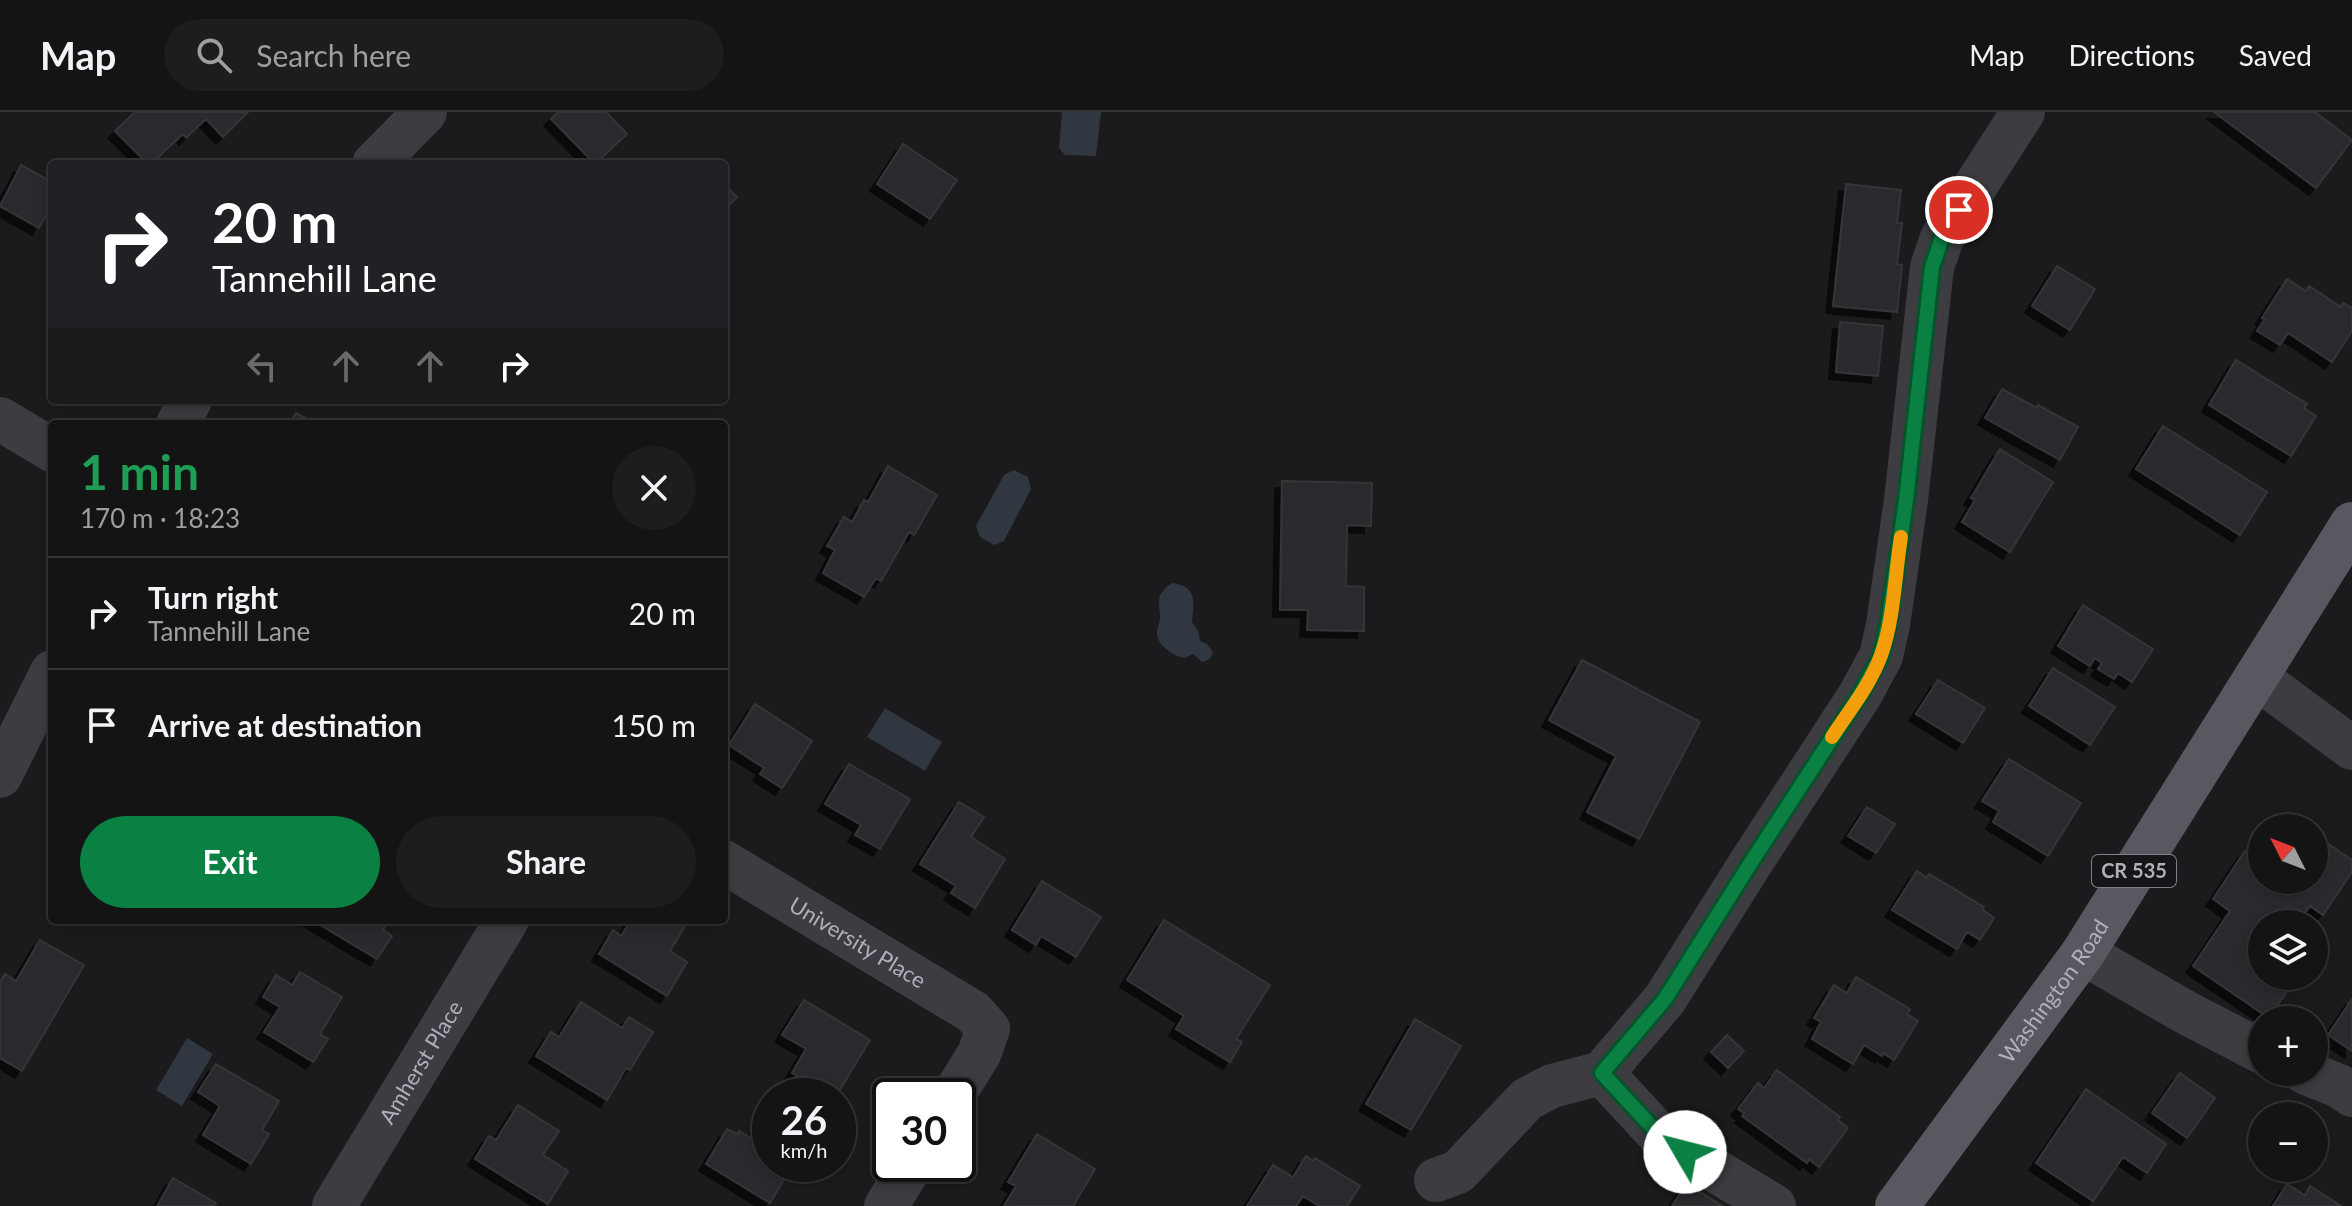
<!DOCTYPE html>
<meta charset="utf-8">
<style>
body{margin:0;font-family:Lato,sans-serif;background:#1d1d1e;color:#f1f3f6;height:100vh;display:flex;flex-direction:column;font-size:30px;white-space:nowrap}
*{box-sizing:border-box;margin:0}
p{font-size:26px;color:#9d9ea0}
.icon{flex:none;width:44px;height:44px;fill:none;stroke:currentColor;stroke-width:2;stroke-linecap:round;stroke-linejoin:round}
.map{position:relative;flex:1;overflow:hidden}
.side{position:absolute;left:48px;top:308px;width:680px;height:504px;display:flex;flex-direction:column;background:#141415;border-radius:8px;box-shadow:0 4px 12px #0003,0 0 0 2px #333334}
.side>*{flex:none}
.hud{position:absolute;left:48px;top:48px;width:680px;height:244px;border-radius:8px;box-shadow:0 4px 12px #0003,0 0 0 2px #333334;background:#202124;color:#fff;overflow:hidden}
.needle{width:52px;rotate:312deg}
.buttons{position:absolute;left:2248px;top:702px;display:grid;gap:16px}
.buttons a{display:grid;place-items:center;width:80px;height:80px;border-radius:50%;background:#141415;box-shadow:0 4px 12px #0003,0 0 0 2px #333334;font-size:40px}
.speed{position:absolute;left:752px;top:966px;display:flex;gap:16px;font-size:40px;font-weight:700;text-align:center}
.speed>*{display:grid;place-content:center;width:104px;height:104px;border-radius:50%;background:#141415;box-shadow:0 4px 12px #0003,0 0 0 2px #333334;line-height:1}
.speed small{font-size:20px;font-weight:400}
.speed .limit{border:4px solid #111;border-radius:12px;background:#fff;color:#111}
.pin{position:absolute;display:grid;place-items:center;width:68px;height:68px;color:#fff;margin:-34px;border:4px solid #fff;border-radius:50%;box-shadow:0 2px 8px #0007}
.me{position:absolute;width:88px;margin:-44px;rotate:307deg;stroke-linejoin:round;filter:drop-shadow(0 0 6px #0008)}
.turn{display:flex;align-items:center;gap:28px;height:168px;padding:0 32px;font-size:36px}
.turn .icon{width:104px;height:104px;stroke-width:2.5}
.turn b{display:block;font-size:56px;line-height:68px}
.lanes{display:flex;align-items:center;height:76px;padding:0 32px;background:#0003;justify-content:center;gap:40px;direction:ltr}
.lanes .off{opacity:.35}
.round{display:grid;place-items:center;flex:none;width:84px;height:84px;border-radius:42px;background:#1d1d1e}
.overview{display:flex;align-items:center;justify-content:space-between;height:136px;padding:0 32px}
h1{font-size:48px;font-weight:700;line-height:60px;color:#1e9e55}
.primary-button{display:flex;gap:16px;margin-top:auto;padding:16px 32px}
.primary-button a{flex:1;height:92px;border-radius:48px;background:#0b8043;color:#fff;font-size:32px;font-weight:700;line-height:92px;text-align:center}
.primary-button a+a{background:#1d1d1e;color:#f1f3f6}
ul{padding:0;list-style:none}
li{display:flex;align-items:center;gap:24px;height:112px;padding:0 32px;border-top:2px solid #333334}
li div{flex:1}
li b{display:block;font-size:30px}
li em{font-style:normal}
header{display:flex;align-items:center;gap:48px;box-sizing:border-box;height:112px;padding:0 40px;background:#141415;border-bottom:2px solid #333334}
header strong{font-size:38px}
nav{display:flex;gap:44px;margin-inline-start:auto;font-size:28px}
.search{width:560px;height:72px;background:#1d1d1e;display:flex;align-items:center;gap:20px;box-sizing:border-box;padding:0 28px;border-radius:44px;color:#9d9ea0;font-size:30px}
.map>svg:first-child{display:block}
.water{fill:#313740}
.building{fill:#2b2b2d;stroke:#353538;stroke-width:2;filter:url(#shadow)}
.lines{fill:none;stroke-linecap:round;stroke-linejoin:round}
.minor{stroke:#3c3c41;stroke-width:44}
.major{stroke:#585960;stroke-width:44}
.route-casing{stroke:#07532c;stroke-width:20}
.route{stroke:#0b8043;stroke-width:14}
.slow{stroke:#f59e0b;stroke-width:14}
.labels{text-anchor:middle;stroke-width:8;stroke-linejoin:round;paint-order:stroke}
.shield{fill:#161517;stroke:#80828a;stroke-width:2}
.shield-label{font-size:20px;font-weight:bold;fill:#aeb0bb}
.street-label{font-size:22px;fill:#aeb0bb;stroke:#161517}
</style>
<header>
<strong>Map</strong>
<div class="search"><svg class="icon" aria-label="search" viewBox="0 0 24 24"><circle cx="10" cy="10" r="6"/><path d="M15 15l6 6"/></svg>Search here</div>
<nav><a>Map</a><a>Directions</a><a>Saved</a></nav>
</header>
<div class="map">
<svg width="2352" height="1094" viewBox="0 0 2352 1094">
<defs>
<filter id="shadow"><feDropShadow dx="-7" dy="7" stdDeviation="0" flood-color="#0009"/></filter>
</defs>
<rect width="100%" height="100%" fill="#1b1a1c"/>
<!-- water -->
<path class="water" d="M1062,0H1101L1096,44L1065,43L1059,36Z
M1014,358L1028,365L1031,377L1004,429L994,433L980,425L976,414L1004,363Z
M1172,471C1199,475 1193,490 1192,510L1198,519L1200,529L1207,532L1213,540C1211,546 1208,549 1202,550L1193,542L1185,546C1174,544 1159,535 1157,523C1156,516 1161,510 1160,504C1159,486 1156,483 1172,471Z
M885,596L942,630L925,659L867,625Z
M187,926L213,942L182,994L156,978Z"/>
<!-- building -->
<path class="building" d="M135,0H248L223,25L206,7L186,26L183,22L151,52H148L115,19Z
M558,0H606L627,22L595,52L551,7Z
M2214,0H2315L2352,28L2316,76Z
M903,32L957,68L930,107L877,72Z
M21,53L52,70V93L39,116L0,94Z
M724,72L737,85L724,98Z
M1846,72L1901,78L1897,111H1902L1897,152L1902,153L1897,200L1833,194Z
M2057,154L2095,177L2070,218L2032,194Z
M2287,167L2306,179L2309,174L2341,195L2343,191L2352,196V219L2332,250L2288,221L2280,233L2257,219L2265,207L2262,206Z
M1840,210L1883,214L1878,264L1836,260Z
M2236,248L2307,292L2304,296L2316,304L2291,344L2209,293Z
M2002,277L2037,296L2038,293L2078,315L2060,348L1985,306Z
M296,301L316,312H289Z
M2163,314L2267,380L2240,423L2136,357Z
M2000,337L2053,370L2010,440L1962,410L1975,388L1971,386Z
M888,354L937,383L914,423L909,420L881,469L876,466L864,485L823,461L835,438L827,434L844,405L852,410L864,388L868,390Z
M1282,369L1372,371L1371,414L1347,413L1346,474L1364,475V519L1307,518L1308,498H1280Z
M2083,493L2153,537L2132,570L2118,561L2114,567L2098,557L2102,551L2095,546L2090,554L2058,534Z
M1582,548L1700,610L1639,727L1587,700L1616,644L1549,608Z
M2053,556L2115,595L2090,633L2029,594Z
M1938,568L1985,596L1963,631L1916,602Z
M755,592L812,629L782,676L760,662L764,656L729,633Z
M2009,647L2081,691L2048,744L1993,710L1999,699L1982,689Z
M849,652L910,687L880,737L855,723L861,713L825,692Z
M959,690L984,705L971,725L1005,747L975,796L951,781L956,774L920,752Z
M1867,695L1895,712L1876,741L1848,724Z
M2314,722L2352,748V760L2323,803L2310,794L2297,812H2262V864H2297L2269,906L2193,854L2230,799L2213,787L2245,739L2262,751V768H2314Z
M2314,722L2352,748V760L2323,803L2310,794L2297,812H2262V864H2297L2269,906L2193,854L2230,799L2213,787L2245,739L2262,751V768H2314Z
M1917,759L1927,766L1929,762L1984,795L1983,798L1994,806L1980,828L1967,820L1957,837L1892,798Z
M1042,769L1101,805L1076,845L1041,824L1036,833L1012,818Z
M312,808H389L383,818L392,824L377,847Z
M631,808H675L685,814L670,839L687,850L667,884L599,842L613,818L621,824Z
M1164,808L1270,873L1236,927L1242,930L1230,950L1176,917L1184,904L1127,868Z
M40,828L84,853L22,959L0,946V870L5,862L16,869Z
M300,860L342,885L320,922L328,927L313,950L264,920L280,895L263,885L276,863L292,873Z
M1856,865L1910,897L1907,902L1918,909L1894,948L1883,941L1882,944L1864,933L1853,952L1812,927L1821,910L1814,906L1834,873L1847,881Z
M2352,887V939L2328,923Z
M2352,887V939L2328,923Z
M804,888L870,928L836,984H830L792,961L806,937L782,923Z
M581,890L622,916L629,905L653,920L630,958L626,956L607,988L536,944L551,920L559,925Z
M1415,907L1461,934L1411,1018L1366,992Z
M1727,923L1744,939L1728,956L1711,940Z
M216,952L279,989L262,1018L269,1022L251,1052L203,1023L220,994L198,980Z
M1777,958L1840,1005L1838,1008L1848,1016L1819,1055L1809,1047L1807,1051L1742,1004L1744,1001L1738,997L1758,971L1764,976Z
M2180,961L2215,986L2187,1026L2152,1001Z
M2086,977L2166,1032L2147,1061L2123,1045L2093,1089L2036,1051Z
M518,993L559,1019L543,1043L568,1059L548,1092L475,1047L489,1024L496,1028Z
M765,1002L770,1005V1052H805L802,1057L793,1052L770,1091L706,1052L727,1017L737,1022L739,1019L751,1026Z
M1037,1022L1095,1057L1073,1094H1004L1016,1074L1008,1070Z
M1306,1044L1313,1049L1315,1046L1360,1074L1347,1094H1319L1303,1084L1296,1094H1247L1273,1053L1293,1065Z
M173,1066L216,1091L214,1094H157Z
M1687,1071L1722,1094H1672Z
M2287,1072L2305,1083L2310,1074L2341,1094H2273Z"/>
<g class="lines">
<!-- minor -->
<g class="minor">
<path d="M374,52L425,0"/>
<path d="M0,307L52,338"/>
<path d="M178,312L190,288"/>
<path d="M2256,565L2352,636"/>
<path d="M0,664L52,560"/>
<path id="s1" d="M724,750L973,900L988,917L979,942L953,984"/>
<path d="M2083,841L2185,900L2262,940"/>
<path d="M2304,960L2339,974L2352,983"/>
<path d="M1436,1068L1458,1060L1527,987L1552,974L1602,961"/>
<path id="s2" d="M334,1094L507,808"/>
<path d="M886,1094L912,1052"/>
<path d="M1774,1094L1663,1027L1602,961L1665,887L1750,752L1860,583L1881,544L1888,513L1906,388L1932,155L1942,126L2023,0"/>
</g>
<!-- major -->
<path class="major" id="s3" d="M1897,1094L2083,841L2352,412"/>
</g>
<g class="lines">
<!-- route casing -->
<g class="route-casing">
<path id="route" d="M1685,1040L1663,1027L1602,961L1665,887L1750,752L1860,583L1881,544L1888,513L1906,388L1932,155L1942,126L1959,98"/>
</g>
<!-- route -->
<use href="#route" class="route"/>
<!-- slow -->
<path class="slow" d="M1832,625C1849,599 1871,572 1881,543C1894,508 1895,462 1901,425"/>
</g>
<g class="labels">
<!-- shield labels -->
<rect class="shield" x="2092" y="743" width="84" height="32" rx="6"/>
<g class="shield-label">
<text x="2134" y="766">CR 535</text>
</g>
<!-- street labels -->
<g class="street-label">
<text dy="8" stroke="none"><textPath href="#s1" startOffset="156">University Place</textPath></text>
<text dy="8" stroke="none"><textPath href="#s3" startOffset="266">Washington Road</textPath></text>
<text dy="8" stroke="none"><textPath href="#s2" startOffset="168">Amherst Place</textPath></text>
</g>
</g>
</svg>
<div class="buttons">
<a><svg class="needle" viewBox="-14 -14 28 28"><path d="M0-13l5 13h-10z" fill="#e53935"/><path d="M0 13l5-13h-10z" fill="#9d9ea0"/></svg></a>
<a><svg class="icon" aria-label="layers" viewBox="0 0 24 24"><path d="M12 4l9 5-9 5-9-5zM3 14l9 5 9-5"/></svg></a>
<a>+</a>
<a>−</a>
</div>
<div class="speed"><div>26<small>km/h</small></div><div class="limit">30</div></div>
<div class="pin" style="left:1959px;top:98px;background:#d93025"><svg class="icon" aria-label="arrive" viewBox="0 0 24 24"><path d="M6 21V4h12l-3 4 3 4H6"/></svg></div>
<svg class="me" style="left:1685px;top:1040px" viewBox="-20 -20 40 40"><circle r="19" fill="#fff"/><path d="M0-13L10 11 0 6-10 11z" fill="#0b8043"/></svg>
<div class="hud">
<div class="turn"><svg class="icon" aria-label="right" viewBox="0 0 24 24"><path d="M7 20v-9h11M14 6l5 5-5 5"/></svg><div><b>20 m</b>Tannehill Lane</div></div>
<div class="lanes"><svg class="icon off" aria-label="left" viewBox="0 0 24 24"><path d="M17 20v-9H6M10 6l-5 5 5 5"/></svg><svg class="icon off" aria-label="ahead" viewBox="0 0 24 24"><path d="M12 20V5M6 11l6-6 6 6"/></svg><svg class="icon off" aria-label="ahead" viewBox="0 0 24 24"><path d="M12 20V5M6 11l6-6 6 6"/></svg><svg class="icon" aria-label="right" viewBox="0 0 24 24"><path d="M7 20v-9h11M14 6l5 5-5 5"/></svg></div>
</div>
<section class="side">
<div class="overview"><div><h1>1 min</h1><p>170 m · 18:23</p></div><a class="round"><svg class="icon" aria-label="close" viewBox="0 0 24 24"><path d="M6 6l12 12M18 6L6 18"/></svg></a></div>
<ul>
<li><svg class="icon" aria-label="right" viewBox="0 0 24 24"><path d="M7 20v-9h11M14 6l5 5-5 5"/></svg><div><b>Turn right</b><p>Tannehill Lane</p></div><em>20 m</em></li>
<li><svg class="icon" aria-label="arrive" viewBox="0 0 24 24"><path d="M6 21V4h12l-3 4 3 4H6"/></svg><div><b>Arrive at destination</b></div><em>150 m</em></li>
</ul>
<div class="primary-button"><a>Exit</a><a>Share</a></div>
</section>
</div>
